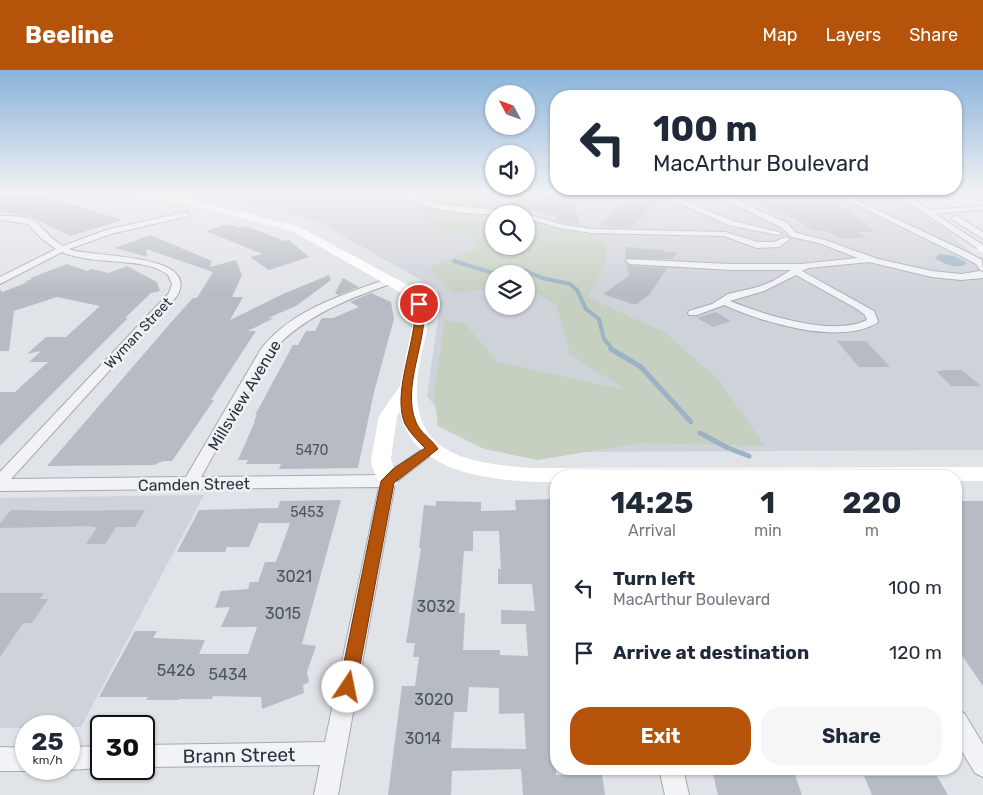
<!DOCTYPE html>
<style>
body{margin:0;font-family:Rubik,sans-serif;background:#f6f6f7;color:#1f2937;height:100vh;display:flex;flex-direction:column;font-size:19px;white-space:nowrap}
*{box-sizing:border-box;margin:0}
p{font-size:16px;color:#747a83}
.icon{flex:none;width:28px;height:28px;fill:none;stroke:currentColor;stroke-width:2;stroke-linecap:round;stroke-linejoin:round}
.map{position:relative;flex:1;overflow:hidden}
.panel{position:absolute;left:550px;top:400px;width:412px;height:305px;display:flex;flex-direction:column;background:#fff;border-radius:20px;box-shadow:0 1px 4px #0004}
.panel>*{flex:none}
.hud{position:absolute;left:550px;top:20px;width:412px;height:105px;border-radius:20px;box-shadow:0 1px 4px #0004;background:#fff;color:#1f2937;overflow:hidden}
.needle{width:32px;rotate:311deg}
.buttons{position:absolute;left:485px;top:15px;display:grid;gap:10px}
.buttons a{display:grid;place-items:center;width:50px;height:50px;border-radius:50%;background:#fff;box-shadow:0 1px 4px #0004;font-size:25px}
.speed{position:absolute;left:15px;top:645px;display:flex;gap:10px;font-size:25px;font-weight:700;text-align:center}
.speed>*{display:grid;place-content:center;width:65px;height:65px;border-radius:50%;background:#fff;box-shadow:0 1px 4px #0004;line-height:1}
.speed small{font-size:12px;font-weight:400}
.speed .limit{border:2px solid #111;border-radius:8px;background:#fff;color:#111}
.pin{position:absolute;display:grid;place-items:center;width:42px;height:42px;color:#fff;margin:-21px;border:2px solid #fff;border-radius:50%;box-shadow:0 1px 5px #0007}
.me{position:absolute;width:55px;margin:-28px;rotate:11deg;stroke-linejoin:round;filter:drop-shadow(0 0 4px #0008)}
.turn{display:flex;align-items:center;gap:18px;height:105px;padding:0 20px;font-size:22px}
.turn .icon{width:65px;height:65px;stroke-width:2.5}
.turn b{display:block;font-size:35px;line-height:42px}
.eta{display:flex;justify-content:space-evenly;align-items:center;height:85px;text-align:center}
.eta b{font-size:30px;font-weight:700;line-height:35px}
.button{display:flex;gap:10px;margin-top:auto;padding:10px 20px}
.button a{flex:1;height:58px;border-radius:20px;background:#b45309;color:#fff;font-size:20px;font-weight:700;line-height:58px;text-align:center}
.button a+a{background:#f6f6f7;color:#1f2937}
ul{padding:0;list-style:none}
li{display:flex;align-items:center;gap:15px;height:65px;padding:0 20px}
li div{flex:1}
li b{display:block;font-size:19px}
li em{font-style:normal}
header{display:flex;align-items:center;gap:30px;box-sizing:border-box;height:70px;padding:0 25px;background:#b45309;color:#fff}
header strong{font-size:24px}
nav{display:flex;gap:28px;margin-inline-start:auto;font-size:18px}
.map>svg:first-child{display:block}
.built{fill:#ced2d9;fill-rule:evenodd}
.green{fill:#c6d0c1}
.water{fill:#9db2c4}
.lines{fill:none;stroke-linecap:round;stroke-linejoin:round}
.stream-far2{stroke:#9db2c4;stroke-width:3}
.stream-far1{stroke:#9db2c4;stroke-width:4}
.stream{stroke:#9db2c4;stroke-width:5}
.building{fill:#b7bcc4;fill-rule:evenodd}
.minor-casing{stroke:#a6aab1;stroke-width:2}
.tertiary-casing{stroke:#a6aab1;stroke-width:2}
.minor{fill:#f2f3f6;fill-rule:evenodd}
.tertiary{fill:#f2f3f6;fill-rule:evenodd}
.secondary{fill:#fff;fill-rule:evenodd}
.route{fill:#b45309;stroke:#753606}
.labels{text-anchor:middle;stroke-width:5;stroke-linejoin:round;paint-order:stroke}
.far-street-label{font-size:14px;fill:#2a323d;stroke:#eff2f5}
.number-label{font-size:14px;fill:#4d545f}
.street-label{font-size:16px;fill:#2a323d;stroke:#eff2f5}
.near-number-label{font-size:16px;fill:#4d545f}
.near-street-label{font-size:19px;fill:#2a323d;stroke:#eff2f5}
</style>
<header>
<strong>Beeline</strong>
<nav><a>Map</a><a>Layers</a><a>Share</a></nav>
</header>
<div class="map">
<svg width="983" height="725" viewBox="0 0 983 725">
<rect width="100%" height="100%" fill="#e0e3e7"/>
<!-- built -->
<path class="built" d="M185,123H891L954,165H950L976,186L983,187V380L560,382L449,354L427,326L440,235L437,219L320,153L300,147ZM494,144H526V176H494ZM494,204H526V236H494Z
M204,425L81,657L26,656V658H0V428Z"/>
<!-- green -->
<path class="green" d="M429,123H481L476,125L472,131L512,144H494V176H526V148L551,158L593,164L605,173L607,191L587,227L664,262L719,310L765,376L640,373L538,390L484,379L438,356L434,322L445,250L465,254L498,292L626,320L570,284L556,234L526,218V204H494V218L453,223L429,198L474,179L472,162L434,160L426,138L425,125Z"/>
<!-- water -->
<path class="water" d="M939,184L955,186L967,193C958,200 943,194 935,188Z"/>
<g class="lines">
<!-- stream-far2 -->
<path class="stream-far2" d="M454,191L457,192"/>
<!-- stream-far1 -->
<path class="stream-far1" d="M454,191L493,203L524,200L542,208L570,214L577,220L586,239L599,249L604,269L613,280"/>
<!-- stream -->
<path class="stream" d="M611,279L641,297L691,352
M700,363L728,378L749,386"/>
</g>
<!-- building -->
<path class="building" d="M19,123H59V125L52,128L123,150L70,166L29,146L0,142V128Z
M548,123H572L580,155L556,151V145H546V143L505,139L514,128L540,129Z
M743,123H763L779,130L810,127L817,130L826,129L854,143L848,144L871,155H865L875,162H858L867,168H839L828,161H814L794,148L746,129L741,126Z
M639,124L660,128L631,158L599,156L629,127L634,129Z
M227,154L240,158L245,156L285,171L289,170L309,187L269,200L250,187L262,184L206,161Z
M150,165L212,191L210,197L236,190L242,205L232,227H243L230,250L283,224L329,205L331,210L296,236L268,248H274L248,261H256L211,330H214L172,391H163L154,395L47,396L174,249L193,228H197L213,202L146,179L147,187L115,178Z
M625,177L663,180L664,182H677L672,189L626,188Z
M67,194L87,201L92,199L109,203L127,196L157,212L160,221L151,223L125,248H128L0,376V322H15L48,292H29L41,281L27,284L46,267H66L100,236L57,227L14,241L9,281H0V219L2,222L28,212L25,211L32,209L30,208Z
M626,194L630,196L667,198L650,224L637,234H632L603,224L629,206Z
M343,208L359,217L338,225L335,223Z
M371,223L391,232L394,249L374,322L358,398L279,399L281,394H246L248,390H238L255,351H254L257,345H255L293,275H298L306,261H315L322,248H333L359,237L350,232Z
M716,242L731,251L713,257L697,248Z
M837,271H866L890,297H859Z
M941,300H962L981,316H951L936,301H943Z
M556,429V705L602,704L605,725H523L521,699L452,701L451,725H388L402,616H415L419,587H413L415,573H406L421,478H419L420,469L424,435L436,436V431L481,432V441L516,440L515,430ZM473,461H499L501,499H498V514H532L535,541L501,540V554H526L528,586L500,585V580H463L465,543H459L464,481H473ZM469,617L499,618V644L524,643L526,679L451,678L454,642H467Z
M341,430L302,574L316,576L307,602L309,612L303,615L304,623L262,639L261,627L213,626L212,629H179V630H146L148,627H99L135,561H157L153,568L205,570L199,584H248L257,557H221L230,537L215,538L221,521L248,519L250,512H258L265,492H276L290,453H259L249,477H227L225,482H177L199,440L278,438L280,431Z
M956,431H983V616L956,577Z
M11,440L53,441L145,440L135,457H116L105,474H86L97,457H92L93,456L0,458V453Z
M0,523H44L40,529H48L32,553H23L0,587Z
M713,704L795,705L802,725H718Z
M864,706H937L948,725H872Z"/>
<g class="lines">
<!-- minor casing -->
<g class="minor-casing">
<path id="minor" d="M402,123H409L420,128L446,135L520,142L560,154L591,159L725,162L758,172H774L786,167L790,169L779,177L757,178L724,166L591,163L559,158L526,148V144C491,144 429,147 402,123Z
M656,123H664L733,151L782,163L778,165L728,155Z
M712,123H720L787,153L796,163L825,170L878,189L932,201L961,204L980,201L983,202V208L961,210L932,207L869,192L808,198L802,201L874,241L878,251L877,253C838,276 762,252 724,235L697,245H689L688,243L689,241L712,234L728,224L758,217L773,211L791,200H730L630,194L626,191L627,189L730,194H801L858,188L819,173L792,167L781,157ZM796,205L857,239L865,245L867,250C832,267 765,245 730,231L764,221Z
M833,123H841L969,183L982,190L983,201L980,200L976,194L963,187Z
M983,136V140L929,144L925,142L929,140Z
M185,142L189,144L188,146L111,164L69,179C90,188 202,182 177,226L11,409L186,407L261,279C291,240 342,225 387,209H393V213C348,229 305,245 272,281L201,407L384,405L427,376H437L439,379L395,413L338,725H314L320,695L144,697V675L325,672L379,417L0,421V402L169,223L172,214L168,205C145,186 92,196 62,182L0,214V207L56,179L41,168L28,154L0,150V146C10,146 27,145 36,152C45,160 51,169 63,176L106,160Z
M956,640L964,643L983,674V707L975,703L956,672Z
M101,676V698L69,700L67,699H69V677Z
M0,677L26,678V699H30L26,701H0Z
M659,699H683L689,725H665Z"/>
</g>
<!-- tertiary casing -->
<g class="tertiary-casing">
<path id="tertiary" d="M894,123H903L983,175V182Z
M956,145L983,162V169L953,150L951,148Z"/>
</g>
<!-- minor -->
<use href="#minor" class="minor"/>
<!-- tertiary -->
<use href="#tertiary" class="tertiary"/>
<!-- secondary -->
<path class="secondary" d="M133,123H151L199,131L300,157L415,219C436,244 426,262 420,291C403,380 457,393 532,398L983,397V411H956V406H556V412C503,412 411,407 400,341L397,346L391,389L398,411L395,416L388,419L381,416L372,397L371,389L379,346L400,316L412,257L413,238L405,225L292,161L198,137L138,126Z
M983,176V183L976,179Z"/>
</g>
<!-- sky -->
<linearGradient id="sky" x2="0" y2="1"><stop stop-color="#8ab3da"/><stop offset="0.55" stop-color="#f1f2f4"/><stop offset="1" stop-color="#f1f2f4" stop-opacity="0"/></linearGradient>
<rect width="983" height="224" fill="url(#sky)"/>
<!-- route -->
<path class="route" d="M419,231L424,234C428,271 401,317 416,352C420,363 432,369 438,379L394,413L356,617L354,623L348,626L341,623L339,617L381,411L393,399L425,378C418,371 410,363 405,354C391,322 418,269 415,234Z"/>
<g class="labels">
<!-- far-street labels -->
<g class="far-street-label">
<text transform="translate(138 263) rotate(-47)" y="5">Wyman Street</text>
</g>
<!-- number labels -->
<g class="number-label">
<text x="312" y="385">5470</text>
<text x="307" y="447">5453</text>
</g>
<!-- street labels -->
<g class="street-label">
<text transform="translate(244 325) rotate(-59)" y="6">Millsview Avenue</text>
<text transform="translate(194 414) rotate(-1)" y="6">Camden Street</text>
</g>
<!-- near-number labels -->
<g class="near-number-label">
<text x="294" y="512">3021</text>
<text x="436" y="542">3032</text>
<text x="283" y="549">3015</text>
<text x="176" y="606">5426</text>
<text x="228" y="610">5434</text>
<text x="434" y="635">3020</text>
<text x="423" y="674">3014</text>
</g>
<!-- near-street labels -->
<g class="near-street-label">
<text transform="translate(239 685) rotate(-1)" y="7">Brann Street</text>
</g>
</g>
</svg>
<div class="buttons">
<a><svg class="needle" viewBox="-14 -14 28 28"><path d="M0-13l5 13h-10z" fill="#e53935"/><path d="M0 13l5-13h-10z" fill="#747a83"/></svg></a>
<a><svg class="icon" aria-label="sound" viewBox="0 0 24 24"><path d="M4 9h4l5-4v14l-5-4H4zM17 9q2 3 0 6"/></svg></a>
<a><svg class="icon" aria-label="search" viewBox="0 0 24 24"><circle cx="10" cy="10" r="6"/><path d="M15 15l6 6"/></svg></a>
<a><svg class="icon" aria-label="layers" viewBox="0 0 24 24"><path d="M12 4l9 5-9 5-9-5zM3 14l9 5 9-5"/></svg></a>
</div>
<div class="speed"><div>25<small>km/h</small></div><div class="limit">30</div></div>
<div class="pin" style="left:419px;top:234px;background:#d93025"><svg class="icon" aria-label="arrive" viewBox="0 0 24 24"><path d="M6 21V4h12l-3 4 3 4H6"/></svg></div>
<svg class="me" style="left:348px;top:617px" viewBox="-20 -20 40 40"><circle r="19" fill="#fff"/><path d="M0-13L10 11 0 6-10 11z" fill="#b45309"/></svg>
<div class="hud">
<div class="turn"><svg class="icon" aria-label="left" viewBox="0 0 24 24"><path d="M17 20v-9H6M10 6l-5 5 5 5"/></svg><div><b>100 m</b>MacArthur Boulevard</div></div>
</div>
<section class="panel">
<div class="eta">
<div><b>14:25</b><p>Arrival</p></div>
<div><b>1</b><p>min</p></div>
<div><b>220</b><p>m</p></div>
</div>
<ul>
<li><svg class="icon" aria-label="left" viewBox="0 0 24 24"><path d="M17 20v-9H6M10 6l-5 5 5 5"/></svg><div><b>Turn left</b><p>MacArthur Boulevard</p></div><em>100 m</em></li>
<li><svg class="icon" aria-label="arrive" viewBox="0 0 24 24"><path d="M6 21V4h12l-3 4 3 4H6"/></svg><div><b>Arrive at destination</b></div><em>120 m</em></li>
</ul>
<div class="button"><a>Exit</a><a>Share</a></div>
</section>
</div>
